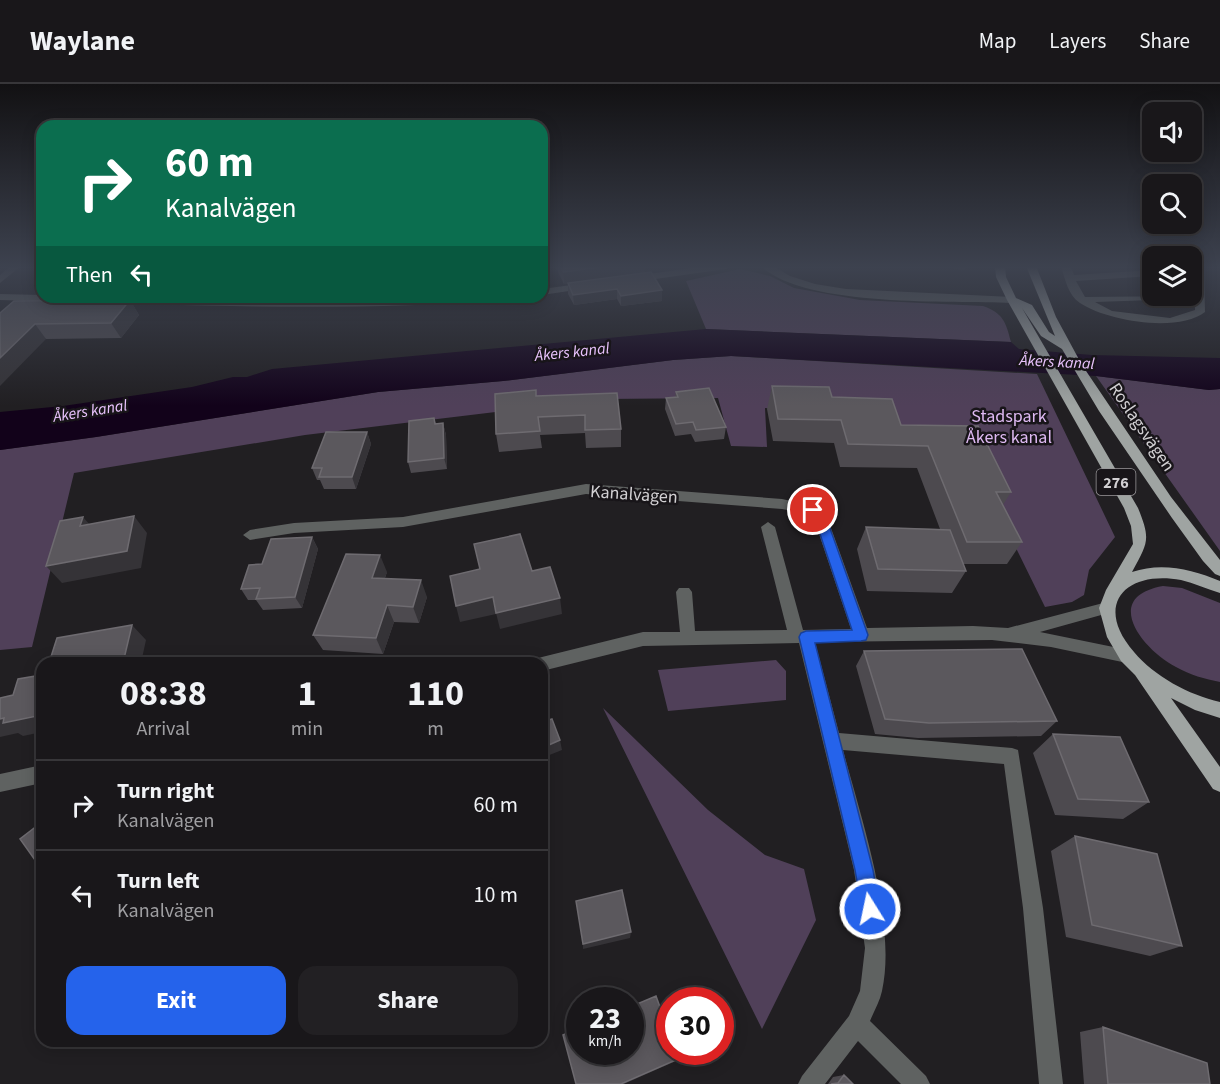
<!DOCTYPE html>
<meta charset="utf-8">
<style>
body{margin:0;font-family:"Source Sans 3",sans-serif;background:#222023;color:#f1f3f6;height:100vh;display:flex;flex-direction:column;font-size:22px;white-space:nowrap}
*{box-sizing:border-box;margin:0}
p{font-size:20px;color:#9f9fa2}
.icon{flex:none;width:33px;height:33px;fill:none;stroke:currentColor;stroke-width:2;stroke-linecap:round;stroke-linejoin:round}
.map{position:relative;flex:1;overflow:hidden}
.sheet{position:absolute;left:36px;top:573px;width:512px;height:390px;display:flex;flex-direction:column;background:#19171a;border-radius:18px;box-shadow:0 3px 15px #0003,0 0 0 2px #373639}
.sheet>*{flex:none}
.guide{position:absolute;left:36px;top:36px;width:512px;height:183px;border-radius:18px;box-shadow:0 3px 15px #0003,0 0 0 2px #373639;background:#0b6e4f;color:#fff;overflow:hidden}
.tools{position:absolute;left:1142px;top:18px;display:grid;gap:12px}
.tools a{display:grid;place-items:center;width:60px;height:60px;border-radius:12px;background:#19171a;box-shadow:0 3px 15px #0003,0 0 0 2px #373639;font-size:30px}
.speed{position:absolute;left:566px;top:903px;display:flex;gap:12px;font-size:30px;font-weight:700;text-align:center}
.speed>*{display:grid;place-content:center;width:78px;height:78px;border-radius:50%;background:#19171a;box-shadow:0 3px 15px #0003,0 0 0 2px #373639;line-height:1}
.speed small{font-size:15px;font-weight:400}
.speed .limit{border:9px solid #d22;background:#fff;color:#111}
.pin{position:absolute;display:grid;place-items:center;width:51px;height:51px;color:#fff;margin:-26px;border:3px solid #fff;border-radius:50%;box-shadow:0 2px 6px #0007}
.me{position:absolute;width:66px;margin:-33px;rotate:350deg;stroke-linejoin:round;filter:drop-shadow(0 0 4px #0008)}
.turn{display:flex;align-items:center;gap:21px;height:126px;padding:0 30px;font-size:27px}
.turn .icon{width:78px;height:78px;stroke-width:2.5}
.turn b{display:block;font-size:42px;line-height:51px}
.then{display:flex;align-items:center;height:57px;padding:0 30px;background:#0003;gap:12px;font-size:22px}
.eta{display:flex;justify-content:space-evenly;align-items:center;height:102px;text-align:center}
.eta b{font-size:36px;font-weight:700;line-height:42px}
.button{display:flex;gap:12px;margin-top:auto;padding:12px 30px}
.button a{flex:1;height:69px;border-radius:18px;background:#2563eb;color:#fff;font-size:24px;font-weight:700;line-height:69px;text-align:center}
.button a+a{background:#222023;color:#f1f3f6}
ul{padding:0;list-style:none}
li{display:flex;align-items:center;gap:18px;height:90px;padding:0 30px;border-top:2px solid #373639}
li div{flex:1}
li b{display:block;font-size:22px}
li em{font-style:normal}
header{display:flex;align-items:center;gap:36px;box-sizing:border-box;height:84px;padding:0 30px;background:#19171a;border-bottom:2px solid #373639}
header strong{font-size:28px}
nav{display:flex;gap:33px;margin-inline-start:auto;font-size:21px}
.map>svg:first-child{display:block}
.green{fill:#504059}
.water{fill:#12021a}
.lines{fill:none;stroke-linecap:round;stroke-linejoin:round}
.minor{fill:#5f6261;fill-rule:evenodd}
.major{fill:#9fa4a2;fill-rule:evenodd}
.wall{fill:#4d4a4f}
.shaded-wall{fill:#353337}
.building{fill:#5b585d;stroke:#6e6b70;stroke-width:1.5}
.route{fill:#2563eb;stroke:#184099;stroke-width:1.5}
.labels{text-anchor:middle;stroke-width:5;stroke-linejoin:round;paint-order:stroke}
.far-water-label{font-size:16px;font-style:italic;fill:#e9c3fd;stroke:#181519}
.shield{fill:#181519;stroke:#9a989b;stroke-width:1.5}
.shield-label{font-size:16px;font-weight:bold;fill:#d2d0d3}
.park-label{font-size:18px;fill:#deb9f2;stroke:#181519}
.street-label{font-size:18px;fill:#d2d0d3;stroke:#181519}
</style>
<header>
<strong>Waylane</strong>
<nav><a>Map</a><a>Layers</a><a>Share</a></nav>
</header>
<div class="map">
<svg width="1220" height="1000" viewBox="0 0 1220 1000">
<rect width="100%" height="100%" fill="#211f22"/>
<!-- green -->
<path class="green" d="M740,185L770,192L794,204L860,216L983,222C1003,229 1006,238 1011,258L706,245L686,197Z
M731,272L1037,290L1115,453L1089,486L1084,511L1072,518L1045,523L963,356L826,329L765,324L767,363L731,362L718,314L603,315L305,351L74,389L32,563L0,566V366L96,353L378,308L503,297L673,276Z
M1096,292L1209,306L1220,305V467Z
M1163,502L1182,504L1220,519V598C1205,595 1190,591 1176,583C1142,565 1101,513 1163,502Z
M776,576L786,587V616L668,627L658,586Z
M603,624L708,726L765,771L804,785L816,836L762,945Z"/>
<!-- water -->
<path class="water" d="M706,245L1011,258L1019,265L1092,271L1220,274V305L1209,306L1096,292L731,272L673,276L503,297L378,308L96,353L0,366V328L63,322L192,303L233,293H247L272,285Z"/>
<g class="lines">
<!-- minor -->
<path class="minor" d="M10,182H21L0,199V191Z
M706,182H731L726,185L634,198L629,195L634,192Z
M761,182H773L790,192L815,200L846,205L1012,213L1017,216L1012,219C952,216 805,224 761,182Z
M1061,182H1071L1074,191L1152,186V192L1076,197L1085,213L1187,212L1182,215L1095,218L1112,227L1170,234L1195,226L1196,187L1204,185L1205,228C1178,249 1107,237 1080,219C1068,211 1065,195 1061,182Z
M586,199L591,202L589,204L542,211V205Z
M0,210L42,211V213L351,218L512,213L507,216C338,229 169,220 0,216Z
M586,400L782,415L818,423L827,433L867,544L973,542L1008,544L1107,518L1112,520L1115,524L1112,528L1040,548L1133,567L1135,572L1133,577L1127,579L1051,563L992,556L815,558L839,649L1012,664L1018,666L1043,824L1063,1000H1039L1023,824L1004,680L843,666C861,734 897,839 882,907C880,917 874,927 870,937L926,992L930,1000H901L858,957L825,1000H798L802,992L849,932L860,907L865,864L854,786L799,559L643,562L542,587V579H534L536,575L542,573L643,548H680L676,508L679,504H689L692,508L695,547L787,546L761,443L768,438L775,443L803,546L851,545L814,435L809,430L782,425L586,410L403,443L294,449L250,456L243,451L250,446L294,439L403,433Z
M42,681V699L0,708V690Z"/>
<!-- major -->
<path class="major" d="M995,182H1005L1006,193L1016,214L1032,221L1049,248L1055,252L1026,182H1036L1056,233L1082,281L1171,413L1220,476V492L1215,490L1203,477L1172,434L1099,327L1062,265L1041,252L1022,224L1138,424C1151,456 1148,458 1132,488C1161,478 1192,485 1220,497V509C1207,505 1194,499 1181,496C1125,486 1093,521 1134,568C1154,592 1189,611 1220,618V634L1195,626L1171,614L1220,683V708L1213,705L1135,591L1121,577L1107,553L1099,524L1106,506L1133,460L1131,442L1124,424L1007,216L996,193Z"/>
</g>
<!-- wall -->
<path class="wall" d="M555,182H645V188H651L662,217L621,222L617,215L574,221L568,210V199L564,200Z
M938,182H967L965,186Z
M130,216L139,231L121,254L46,255L0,229Z
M772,302L832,313L901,341L1011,408L1003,421L1022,458L1007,480H963L966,487L952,509L867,507L857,465L866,443L940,445L917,384L840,383L834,359L773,357L767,325Z
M676,308L726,343L724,355L695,358L691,350L675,352L665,325L666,314L675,313Z
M536,312L621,345V363L586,364L585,349L540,351L542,364L499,368L496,350Z
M434,334L436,340L443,339L446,351L447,385L411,389L408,378Z
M367,348L371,360L356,405H324L320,396H317L312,384Z
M312,453L318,465L302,524L263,526L256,516H248L241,505Z
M387,488L385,494L427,513L419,539L394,538L383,570L323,566L313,551Z
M864,567L1057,637L1041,652L918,654L875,650L856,582Z
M1053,650L1149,718L1123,735L1055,731L1033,669Z
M1075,752L1182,862L1150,872L1066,853L1051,767Z
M1103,943L1210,1000H1084L1080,948Z
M844,991L853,1000H828L833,993Z"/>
<!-- shaded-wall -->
<path class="shaded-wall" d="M610,182H645V188L564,200L563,188Z
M617,205V215L574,221L573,211Z
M662,206V217L621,222V212Z
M130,216L139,231L121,254L111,239Z
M35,240L46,255L0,302V274Z
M443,339L446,351L447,385L444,374Z
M367,348L371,360L356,405L352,393Z
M134,432L147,449L141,484L62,499L46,482Z
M83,433L98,450L80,442Z
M312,453L318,465L302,524L295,513Z
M380,471L387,488L379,510L372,494Z
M421,496L427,513L419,539L413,523Z
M493,513L496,530L460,538L456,522Z
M560,514L562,530L500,545L496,529Z
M387,521L394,538L383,570L376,554Z
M132,541L146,556L141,579H123Z
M42,631V648L23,652L18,649L0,653V635Z
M560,656L562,666L542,674V664Z
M548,696L550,705L542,708V699Z
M631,848L630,854L583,865V860Z
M678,975L676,977L624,1000H621Z"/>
<!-- building -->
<path class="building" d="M560,182H610L563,188Z
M651,188L662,206L621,212L617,205L573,211L568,199Z
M130,216L111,239L35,240L0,274V229L14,217Z
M772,302L829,303L832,313L892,315L901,341L978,342L1011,408H996L1022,458H967L928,362L848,360L841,336L778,335Z
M709,304L726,343L696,346L693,338L676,340L666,314L678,313L676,308Z
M536,306V312L617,309L621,345L585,346V331L538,333L540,347L496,350L495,310Z
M434,334L435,340L443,339L444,374L408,378L409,337Z
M326,348H367L352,393H319L322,384H312Z
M134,432L127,467L46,482L60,437L83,433L80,442Z
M866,443L950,446L966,487L878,485Z
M520,450L532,487L550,483L560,514L496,529L493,513L456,522L450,492L480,485L474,460Z
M312,453L295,513L256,515L260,504L241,505L249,481L262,480L271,455Z
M346,470L380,471L372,494L421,496L413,523L387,521L376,554L313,551Z
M132,541L123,579H49L57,554Z
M1022,565L1057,637L929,639L885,635L864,567Z
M42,591V631L3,639L4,634L0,635V614L13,611L18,595Z
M552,635L560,656L542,664V638Z
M1053,650L1120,653L1149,718L1078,715Z
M542,677L548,696L542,699Z
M42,738V786L20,755Z
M1075,752L1157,770L1182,862L1092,841Z
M622,806L631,848L583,860L576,817Z
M656,912L669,948V968H676L678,975L621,1000H576L563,951L579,944V968H630V923Z
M1103,943L1207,979L1210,1000H1108Z
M844,991L853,1000H831L838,999Z"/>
<!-- sky -->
<linearGradient id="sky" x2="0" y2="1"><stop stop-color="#121113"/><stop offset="0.57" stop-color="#3d424f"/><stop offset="1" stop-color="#3d424f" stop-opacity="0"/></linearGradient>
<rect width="1220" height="322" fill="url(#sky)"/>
<!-- route -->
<path class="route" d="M813,422L818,423L826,433L868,551L866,556L861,557L815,559L873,786L880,825L877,832L870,834L863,832L855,786L799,553L801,549L806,547L852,546L815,435L807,426Z"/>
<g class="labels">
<!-- far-water labels -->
<g class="far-water-label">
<text transform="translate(572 267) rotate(-6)" y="6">Åkers kanal</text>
<text transform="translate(1057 277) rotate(3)" y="6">Åkers kanal</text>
<text transform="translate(90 326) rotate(-9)" y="6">Åkers kanal</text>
</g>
<!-- shield labels -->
<rect class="shield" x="1096.5" y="385" width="39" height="26" rx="4.5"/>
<g class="shield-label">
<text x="1116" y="404">276</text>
</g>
<!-- park labels -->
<g class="park-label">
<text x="1009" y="338">Stadspark<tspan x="1009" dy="21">Åkers kanal</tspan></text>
</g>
<!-- street labels -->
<g class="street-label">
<text transform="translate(1142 343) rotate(56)" y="6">Roslagsvägen</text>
<text transform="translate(634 410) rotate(4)" y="6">Kanalvägen</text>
</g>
</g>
</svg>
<div class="tools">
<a><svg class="icon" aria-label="sound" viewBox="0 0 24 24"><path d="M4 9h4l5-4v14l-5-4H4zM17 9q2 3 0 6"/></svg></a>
<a><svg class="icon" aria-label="search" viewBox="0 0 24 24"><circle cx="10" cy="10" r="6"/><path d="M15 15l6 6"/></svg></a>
<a><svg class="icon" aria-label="layers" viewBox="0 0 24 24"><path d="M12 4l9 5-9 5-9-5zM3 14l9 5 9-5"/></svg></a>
</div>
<div class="speed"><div>23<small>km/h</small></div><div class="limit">30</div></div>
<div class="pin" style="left:813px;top:426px;background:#d93025"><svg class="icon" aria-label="arrive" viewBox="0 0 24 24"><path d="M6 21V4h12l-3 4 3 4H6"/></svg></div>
<svg class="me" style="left:870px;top:825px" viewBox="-20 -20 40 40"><circle r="17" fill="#2563eb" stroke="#fff" stroke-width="3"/><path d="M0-11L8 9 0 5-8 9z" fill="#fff"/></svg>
<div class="guide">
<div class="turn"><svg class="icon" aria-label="right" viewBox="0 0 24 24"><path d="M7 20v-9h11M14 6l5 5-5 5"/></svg><div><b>60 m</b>Kanalvägen</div></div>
<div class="then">Then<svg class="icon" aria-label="left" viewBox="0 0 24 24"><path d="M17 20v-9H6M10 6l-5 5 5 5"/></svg></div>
</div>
<section class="sheet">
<div class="eta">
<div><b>08:38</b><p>Arrival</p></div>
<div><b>1</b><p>min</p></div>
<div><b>110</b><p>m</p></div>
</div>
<ul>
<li><svg class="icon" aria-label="right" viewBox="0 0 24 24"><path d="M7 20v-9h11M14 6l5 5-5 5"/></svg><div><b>Turn right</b><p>Kanalvägen</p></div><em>60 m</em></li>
<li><svg class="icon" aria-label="left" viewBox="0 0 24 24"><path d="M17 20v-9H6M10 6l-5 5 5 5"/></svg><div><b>Turn left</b><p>Kanalvägen</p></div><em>10 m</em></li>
</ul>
<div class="button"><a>Exit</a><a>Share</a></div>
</section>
</div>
